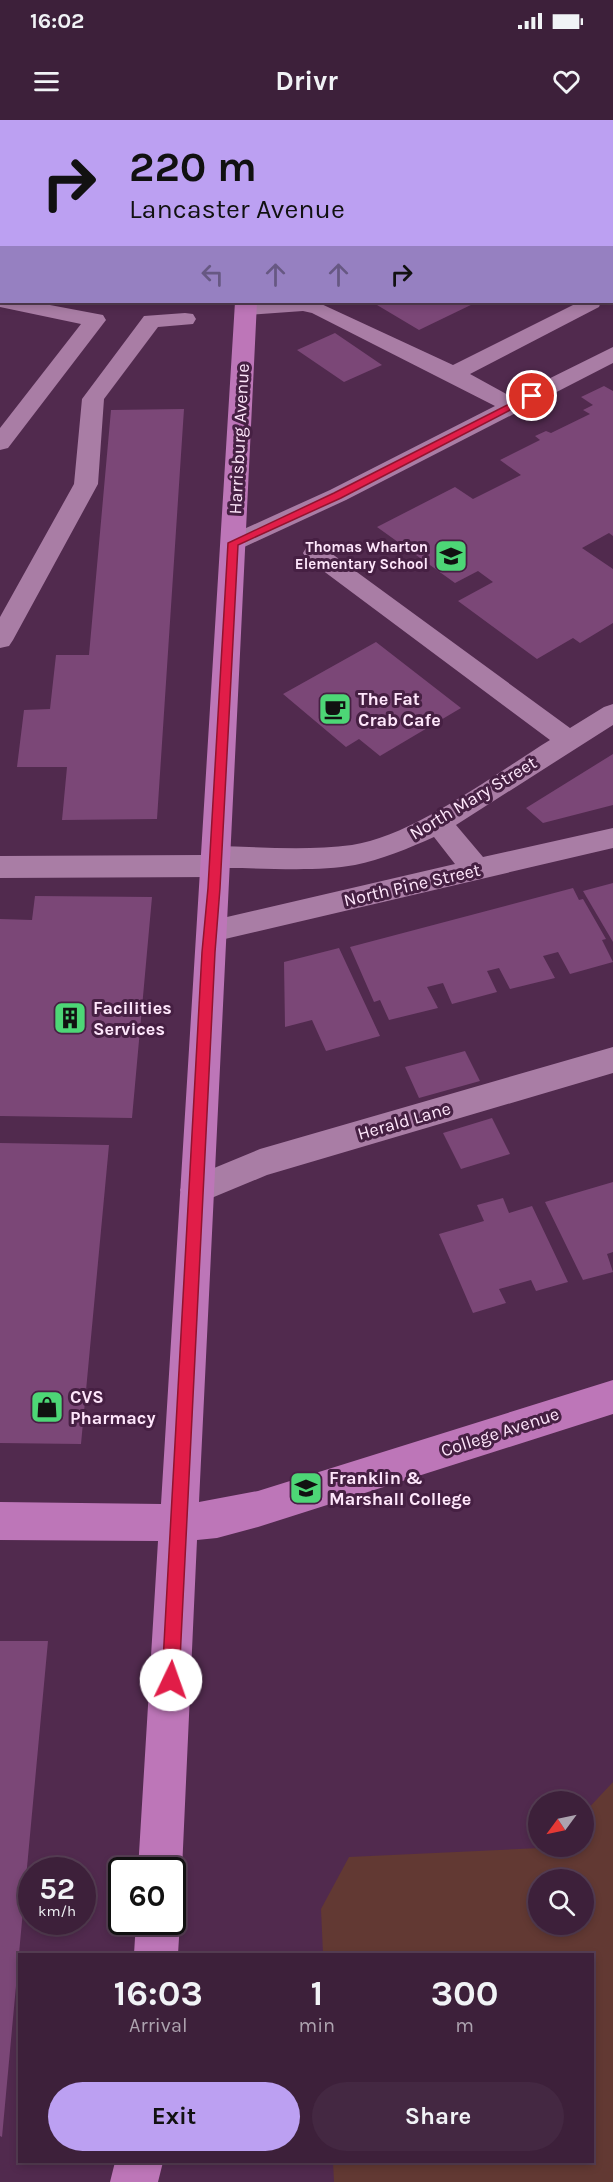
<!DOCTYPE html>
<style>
body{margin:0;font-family:Karla,sans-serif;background:#442842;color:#f1f3f6;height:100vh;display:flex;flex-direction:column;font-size:22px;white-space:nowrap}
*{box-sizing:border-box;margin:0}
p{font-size:20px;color:#ada3af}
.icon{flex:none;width:33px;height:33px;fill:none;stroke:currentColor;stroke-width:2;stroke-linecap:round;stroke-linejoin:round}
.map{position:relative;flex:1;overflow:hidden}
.sheet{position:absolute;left:18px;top:1833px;width:576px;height:210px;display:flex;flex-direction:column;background:#3d203a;border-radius:0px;box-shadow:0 3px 9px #0003,0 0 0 2px #563e54}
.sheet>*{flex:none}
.guide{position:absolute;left:0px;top:0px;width:614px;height:183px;box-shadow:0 3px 9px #0003,0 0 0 2px #563e54;background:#bca0f2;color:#111;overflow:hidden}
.needle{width:39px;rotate:237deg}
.buttons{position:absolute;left:528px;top:1671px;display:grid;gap:12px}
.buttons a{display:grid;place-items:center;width:66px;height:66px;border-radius:50%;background:#3d203a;box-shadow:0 3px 9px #0003,0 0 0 2px #563e54;font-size:30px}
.speed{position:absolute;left:18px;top:1737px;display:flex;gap:12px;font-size:30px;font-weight:700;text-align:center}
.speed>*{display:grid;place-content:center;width:78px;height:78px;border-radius:50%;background:#3d203a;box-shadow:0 3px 9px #0003,0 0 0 2px #563e54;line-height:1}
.speed small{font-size:15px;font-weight:400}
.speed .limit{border:3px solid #111;border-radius:9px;background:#fff;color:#111}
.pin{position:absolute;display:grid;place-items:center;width:51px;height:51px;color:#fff;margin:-26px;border:3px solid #fff;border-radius:50%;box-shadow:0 2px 6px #0007}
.me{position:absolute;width:66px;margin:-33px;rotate:3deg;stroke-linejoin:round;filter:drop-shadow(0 0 4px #0008)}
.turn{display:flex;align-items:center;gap:21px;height:126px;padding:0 30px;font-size:27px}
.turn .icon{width:78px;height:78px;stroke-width:2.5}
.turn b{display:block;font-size:42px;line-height:51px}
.lanes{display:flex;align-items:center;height:57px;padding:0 30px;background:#0003;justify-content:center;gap:30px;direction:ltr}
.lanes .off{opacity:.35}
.eta{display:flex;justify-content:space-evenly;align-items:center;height:102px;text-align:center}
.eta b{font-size:36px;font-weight:700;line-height:42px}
.primary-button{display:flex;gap:12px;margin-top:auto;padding:12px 30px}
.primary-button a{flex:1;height:69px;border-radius:36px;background:#bca0f2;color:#111;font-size:24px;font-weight:700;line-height:69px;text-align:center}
.primary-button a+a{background:#442842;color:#f1f3f6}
.status{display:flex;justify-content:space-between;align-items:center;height:42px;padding:0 30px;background:#3d203a;direction:ltr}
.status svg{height:16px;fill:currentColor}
header{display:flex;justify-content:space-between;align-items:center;height:78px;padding:0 30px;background:#3d203a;font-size:27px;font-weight:700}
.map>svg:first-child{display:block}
.green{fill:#623933;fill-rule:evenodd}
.building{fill:#7b4777}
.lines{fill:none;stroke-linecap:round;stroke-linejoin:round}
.minor{fill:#a97da5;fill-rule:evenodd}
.major{fill:#bd76b8;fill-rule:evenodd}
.route{fill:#e11d48;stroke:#92132f;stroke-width:1.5}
.labels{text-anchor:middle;stroke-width:6;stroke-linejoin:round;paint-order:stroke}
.far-poi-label{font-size:15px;font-weight:bold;fill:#fee6fb;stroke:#462043;text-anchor:end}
.street-label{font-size:18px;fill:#fee6fb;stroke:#462043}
.poi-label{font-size:18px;font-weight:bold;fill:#fee6fb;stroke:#462043;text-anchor:start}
</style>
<div class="status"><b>16:02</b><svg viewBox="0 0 49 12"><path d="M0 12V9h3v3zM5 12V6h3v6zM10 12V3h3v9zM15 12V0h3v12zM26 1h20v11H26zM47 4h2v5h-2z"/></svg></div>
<header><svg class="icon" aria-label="menu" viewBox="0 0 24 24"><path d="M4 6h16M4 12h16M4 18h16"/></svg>Drivr<svg class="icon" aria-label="heart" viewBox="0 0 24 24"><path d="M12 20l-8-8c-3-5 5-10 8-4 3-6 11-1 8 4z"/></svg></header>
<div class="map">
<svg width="613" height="2062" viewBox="0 0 613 2062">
<rect width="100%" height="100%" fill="#512a4e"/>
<!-- green -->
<path class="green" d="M613,1662V2062H334L333,2042H592V1834H323L321,1789L349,1737L584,1726V1693ZM538,1760H584V1804H538Z"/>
<!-- building -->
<path class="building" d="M372,182H477L419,210Z
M335,213L382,245L344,262L297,230Z
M604,266L613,271V416L609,413L582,428L613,449V503L580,523L573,518L537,539L458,481L493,462L478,451L455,463L377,407L455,367L473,379L521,355L500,340L540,320L535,316L546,311L551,313L590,294L583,290L593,285L581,277Z
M184,289L157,699L62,700L67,647H17L24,590L50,589L56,535H89L111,290Z
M376,522L461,588L380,636L359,619L346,627L283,574Z
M613,634V685L543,703L526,688Z
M613,763V822L583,771Z
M573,768L579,780L583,779L606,819L602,820L613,842L570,854L558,832L543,836L555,858L510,869L499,848L487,851L497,872L452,884L443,863L427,867L438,888L389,900L380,880L374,882L350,827Z
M35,776L152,777L132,998L0,996V799L32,800Z
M339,828L380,916L326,931L312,900L285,907L284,842Z
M465,931L480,961L419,978L405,947Z
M492,998L510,1034L461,1049L443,1013Z
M0,1023L109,1025L81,1324L0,1323Z
M613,1062V1132L607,1134L613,1152L583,1160L545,1082Z
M503,1078L509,1093L532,1086L568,1162L536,1171L531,1160L499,1169L506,1183L473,1193L439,1114L484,1101L477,1085Z
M0,1521H48L2,2017L0,2016Z"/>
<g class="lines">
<!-- minor -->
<path class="minor" d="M418,0H436L417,2Z
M537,0H557L558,2H538Z
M612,28H613V40H612Z
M0,94H2V106H0Z
M0,175L2,182H34L103,195L106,200L8,328L0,330V308L81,204L0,187Z
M317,182L453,245L579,182H601L599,187L470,254L512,277L613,227V243L346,380L242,428L233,431L224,428L221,423L224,418L330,370L495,286L312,193L303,191L246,195L239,193L235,189L239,185L246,183Z
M185,193L193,194L196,199L193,204L158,207L104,279L98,364L13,520L9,526L0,528V497L74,364L82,279L144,196Z
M315,425L324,428L570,608L604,587L613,584V605L456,705L483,737L613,708V728L212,822L201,819L197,811L201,803L455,744L434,717C409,728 381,740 355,745C318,752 266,748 229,748L225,754L215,757L0,758V736L201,735L205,730L215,726C260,727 307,731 352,725C412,717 498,652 550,620L306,438L303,433L306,428Z
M613,927V953L267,1055L197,1084L185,1080L180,1070L185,1060L260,1029Z"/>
<!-- major -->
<path class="major" d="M247,0H265V2H247Z
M530,0H551L529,2Z
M235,182H257L199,1382L258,1371L613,1260V1294L258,1407L217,1418L197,1420L182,1750L175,1765L172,1766V1750H138L158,1421L0,1420V1382L161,1384Z
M172,1786L180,1802L178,1834H134L136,1802H172Z
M115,2042H163L158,2062H110Z"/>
</g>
<!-- route -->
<path class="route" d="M529,274L537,276L341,378L238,425L220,768L215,832L179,1560L177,1565L171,1568L165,1565L162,1560L202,832L208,768L228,423L334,373Z"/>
<!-- icons -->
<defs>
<g id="school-square" transform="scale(1.725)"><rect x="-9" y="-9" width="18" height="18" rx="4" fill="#4dd676" stroke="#462043"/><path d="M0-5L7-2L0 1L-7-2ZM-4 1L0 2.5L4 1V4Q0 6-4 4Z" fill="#111"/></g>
<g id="cafe-square" transform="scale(1.725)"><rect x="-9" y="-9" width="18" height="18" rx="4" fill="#4dd676" stroke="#462043"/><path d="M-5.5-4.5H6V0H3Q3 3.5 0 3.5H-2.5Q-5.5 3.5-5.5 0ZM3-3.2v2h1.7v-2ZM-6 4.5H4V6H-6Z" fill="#111"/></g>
<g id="building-square" transform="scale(1.725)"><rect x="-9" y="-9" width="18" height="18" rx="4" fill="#4dd676" stroke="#462043"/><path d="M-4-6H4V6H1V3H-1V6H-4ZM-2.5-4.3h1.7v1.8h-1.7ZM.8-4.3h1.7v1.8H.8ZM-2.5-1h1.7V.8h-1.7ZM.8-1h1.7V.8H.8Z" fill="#111"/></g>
<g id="shop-square" transform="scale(1.725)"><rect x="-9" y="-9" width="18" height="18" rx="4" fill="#4dd676" stroke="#462043"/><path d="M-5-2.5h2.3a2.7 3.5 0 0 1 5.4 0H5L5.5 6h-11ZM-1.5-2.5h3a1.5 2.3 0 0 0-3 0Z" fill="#111"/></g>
<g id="university-square" transform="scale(1.725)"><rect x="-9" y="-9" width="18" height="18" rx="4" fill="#4dd676" stroke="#462043"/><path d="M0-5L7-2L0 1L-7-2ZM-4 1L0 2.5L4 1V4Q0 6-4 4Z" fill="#111"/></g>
</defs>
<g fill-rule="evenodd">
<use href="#school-square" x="451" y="436"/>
<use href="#cafe-square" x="335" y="589"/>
<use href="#building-square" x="70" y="898"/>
<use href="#shop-square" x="47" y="1287"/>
<use href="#university-square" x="306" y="1368"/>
</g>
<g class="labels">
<!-- far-poi labels -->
<g class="far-poi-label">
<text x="428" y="432">Thomas Wharton<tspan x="428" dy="17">Elementary School</tspan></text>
</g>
<!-- street labels -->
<g class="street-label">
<text transform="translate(239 319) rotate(-87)" y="6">Harrisburg Avenue</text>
<text transform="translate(473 678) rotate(-31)" y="6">North Mary Street</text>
<text transform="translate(412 765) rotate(-13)" y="6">North Pine Street</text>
<text transform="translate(404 1001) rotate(-16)" y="6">Herald Lane</text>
<text transform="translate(500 1312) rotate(-18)" y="6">College Avenue</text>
</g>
<!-- poi labels -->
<g class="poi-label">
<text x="358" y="585">The Fat<tspan x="358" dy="21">Crab Cafe</tspan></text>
<text x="93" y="894">Facilities<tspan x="93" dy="21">Services</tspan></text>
<text x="70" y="1283">CVS<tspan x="70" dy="21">Pharmacy</tspan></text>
<text x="329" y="1364">Franklin &amp;<tspan x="329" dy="21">Marshall College</tspan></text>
</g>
</g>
</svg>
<div class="buttons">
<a><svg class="needle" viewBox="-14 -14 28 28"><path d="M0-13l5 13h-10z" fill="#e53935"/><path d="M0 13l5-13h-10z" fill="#ada3af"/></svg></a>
<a><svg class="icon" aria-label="search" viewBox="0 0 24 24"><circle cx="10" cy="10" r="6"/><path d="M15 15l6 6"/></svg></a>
</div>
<div class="speed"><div>52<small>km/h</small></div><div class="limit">60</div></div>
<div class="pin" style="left:532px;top:276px;background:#d93025"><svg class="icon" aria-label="arrive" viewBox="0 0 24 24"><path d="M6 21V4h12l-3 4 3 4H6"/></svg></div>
<svg class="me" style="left:171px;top:1560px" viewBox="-20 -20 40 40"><circle r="19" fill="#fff"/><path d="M0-13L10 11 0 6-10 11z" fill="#e11d48"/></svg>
<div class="guide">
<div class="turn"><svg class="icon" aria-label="right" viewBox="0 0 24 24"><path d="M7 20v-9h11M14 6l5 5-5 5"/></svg><div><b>220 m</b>Lancaster Avenue</div></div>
<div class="lanes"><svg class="icon off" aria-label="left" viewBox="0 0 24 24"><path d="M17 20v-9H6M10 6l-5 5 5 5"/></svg><svg class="icon off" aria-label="ahead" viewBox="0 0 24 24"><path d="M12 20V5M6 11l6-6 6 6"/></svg><svg class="icon off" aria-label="ahead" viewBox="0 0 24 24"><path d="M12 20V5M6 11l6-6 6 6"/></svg><svg class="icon" aria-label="right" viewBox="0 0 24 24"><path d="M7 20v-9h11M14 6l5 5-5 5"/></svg></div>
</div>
<section class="sheet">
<div class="eta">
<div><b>16:03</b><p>Arrival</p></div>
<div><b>1</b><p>min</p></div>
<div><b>300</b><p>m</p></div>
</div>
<div class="primary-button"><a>Exit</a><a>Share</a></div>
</section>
</div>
